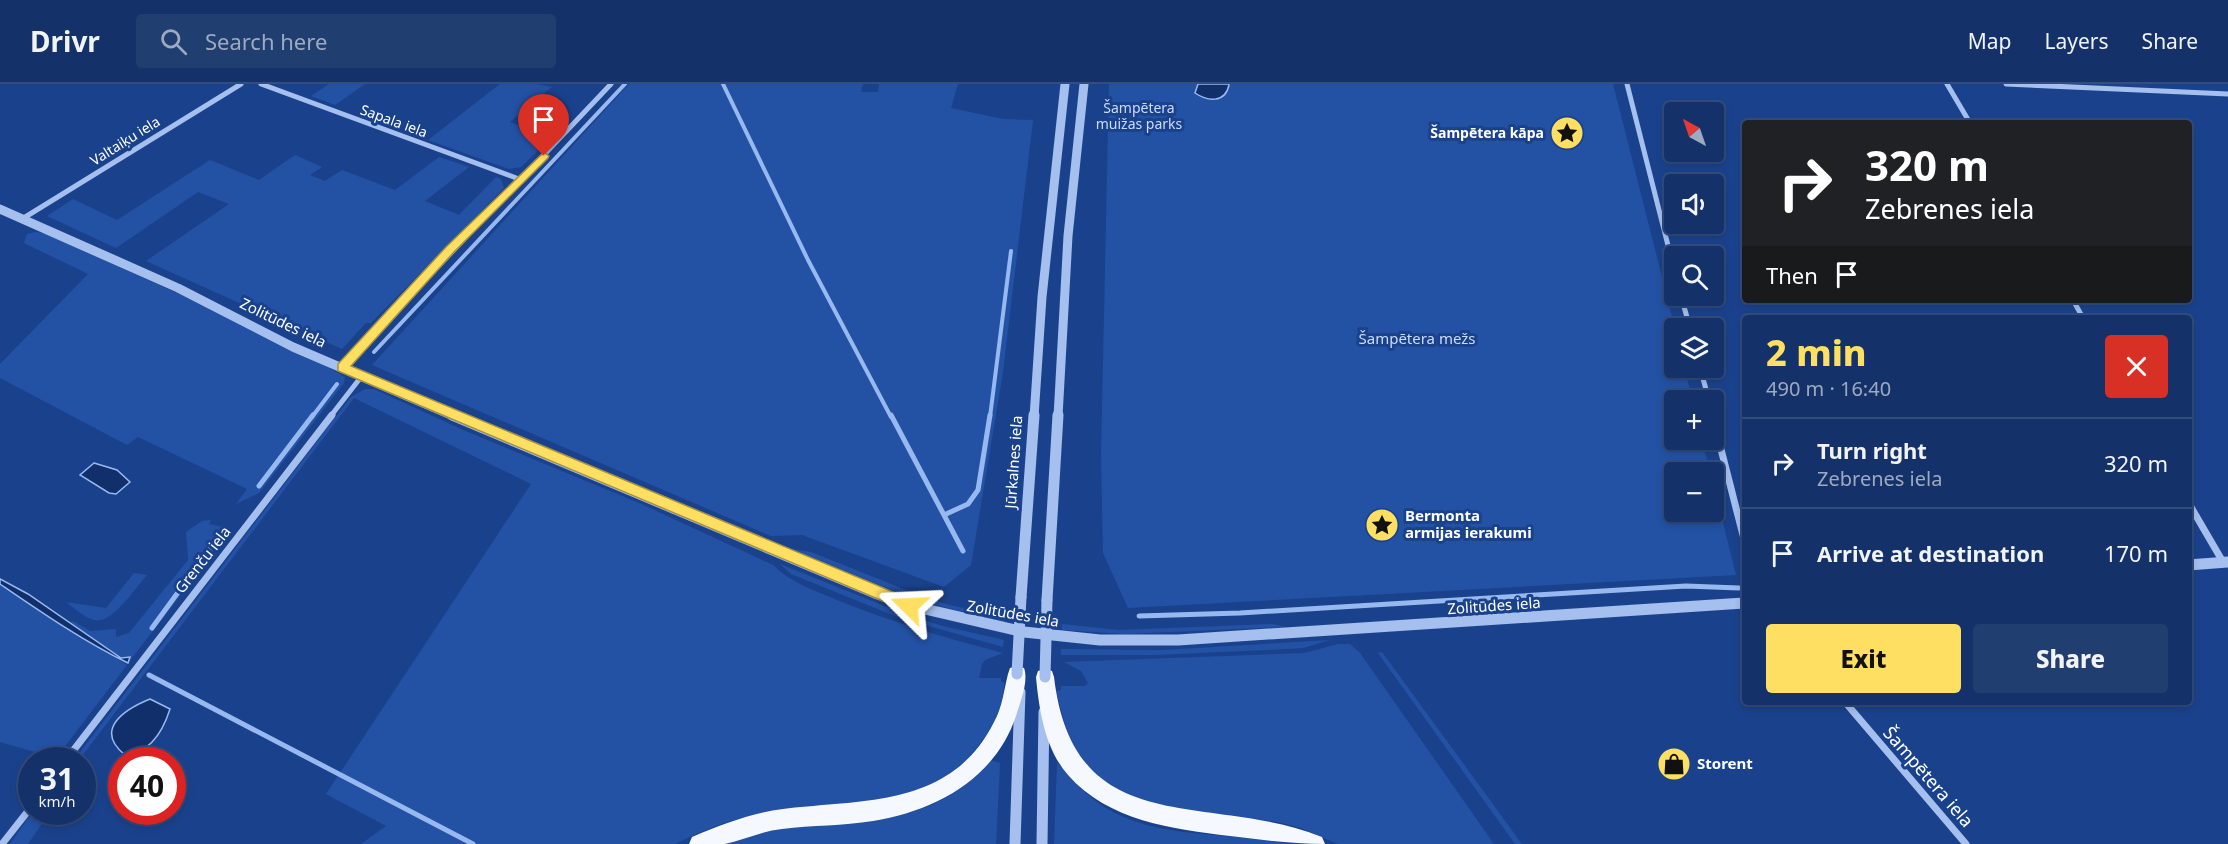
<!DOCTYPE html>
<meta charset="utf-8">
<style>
body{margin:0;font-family:"Noto Sans",sans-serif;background:#213e71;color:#f1f3f6;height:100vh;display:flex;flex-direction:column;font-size:22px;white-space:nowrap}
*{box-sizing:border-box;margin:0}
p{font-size:20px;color:#9daac0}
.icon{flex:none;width:33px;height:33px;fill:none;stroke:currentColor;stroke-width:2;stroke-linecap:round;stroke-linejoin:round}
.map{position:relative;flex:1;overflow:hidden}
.sheet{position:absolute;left:1742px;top:231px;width:450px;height:390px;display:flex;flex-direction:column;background:#143269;border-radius:6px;box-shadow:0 3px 9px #0003,0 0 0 2px #334d7d}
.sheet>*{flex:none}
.top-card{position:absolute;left:1742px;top:36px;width:450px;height:183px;border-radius:6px;box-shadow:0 3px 9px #0003,0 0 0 2px #334d7d;background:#202124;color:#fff;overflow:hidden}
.needle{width:39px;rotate:320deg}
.buttons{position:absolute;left:1664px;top:18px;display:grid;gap:12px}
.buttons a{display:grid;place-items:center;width:60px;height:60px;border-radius:6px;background:#143269;box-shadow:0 3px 9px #0003,0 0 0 2px #334d7d;font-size:30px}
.speed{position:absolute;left:18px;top:663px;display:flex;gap:12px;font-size:30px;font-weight:700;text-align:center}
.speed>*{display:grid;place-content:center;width:78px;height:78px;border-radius:50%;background:#143269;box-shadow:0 3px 9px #0003,0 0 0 2px #334d7d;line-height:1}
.speed small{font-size:15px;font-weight:400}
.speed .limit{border:9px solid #d22;background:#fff;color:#111}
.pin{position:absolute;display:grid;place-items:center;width:51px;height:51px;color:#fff;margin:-62px -26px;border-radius:50% 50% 50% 0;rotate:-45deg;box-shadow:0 0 6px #0007}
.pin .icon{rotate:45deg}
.me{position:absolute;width:66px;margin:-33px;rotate:291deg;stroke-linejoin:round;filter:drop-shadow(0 0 4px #0008)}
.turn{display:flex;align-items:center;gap:21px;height:126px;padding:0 24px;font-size:27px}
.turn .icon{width:78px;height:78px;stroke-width:2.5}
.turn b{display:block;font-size:42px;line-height:51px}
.then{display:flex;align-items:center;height:57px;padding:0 24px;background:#0003;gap:12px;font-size:22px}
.round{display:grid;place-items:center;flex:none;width:63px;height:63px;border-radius:6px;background:#213e71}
.summary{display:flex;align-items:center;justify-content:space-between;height:102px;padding:0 24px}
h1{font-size:36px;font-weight:800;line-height:45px;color:#ffdf62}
.primary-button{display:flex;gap:12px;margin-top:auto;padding:12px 24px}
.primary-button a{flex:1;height:69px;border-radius:6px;background:#ffdf62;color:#111;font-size:24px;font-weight:800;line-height:69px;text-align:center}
.primary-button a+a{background:#213e71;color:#f1f3f6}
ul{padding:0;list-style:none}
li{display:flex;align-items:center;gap:18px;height:90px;padding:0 24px;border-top:2px solid #334d7d}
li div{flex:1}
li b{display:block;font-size:22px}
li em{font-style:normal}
header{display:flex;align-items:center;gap:36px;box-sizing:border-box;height:84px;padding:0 30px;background:#143269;border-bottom:2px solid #334d7d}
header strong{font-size:28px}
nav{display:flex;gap:33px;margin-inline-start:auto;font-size:21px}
.search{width:420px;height:54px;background:#213e71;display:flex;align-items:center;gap:15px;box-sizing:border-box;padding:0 21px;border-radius:6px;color:#9daac0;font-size:22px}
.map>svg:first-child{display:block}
.green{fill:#2352a5}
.water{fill:#112f6a;stroke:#98b9f0;stroke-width:1.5}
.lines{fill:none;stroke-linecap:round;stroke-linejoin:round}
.stream-far1{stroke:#98b9f0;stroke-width:4}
.stream{stroke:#98b9f0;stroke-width:5}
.minor-far1{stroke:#a5bfee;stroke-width:5}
.minor{stroke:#a5bfee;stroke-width:7}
.tertiary-far1{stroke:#a5bfee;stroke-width:9}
.tertiary{stroke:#a5bfee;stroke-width:11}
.trunk{fill:#f6f8ff;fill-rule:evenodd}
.tertiary-bridge{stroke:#a5bfee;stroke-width:11}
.route{fill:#ffdf62;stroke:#a69140;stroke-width:1.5}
.labels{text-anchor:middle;stroke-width:6;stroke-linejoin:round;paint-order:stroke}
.far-park-label{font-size:14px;fill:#cbdcfa;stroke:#1a428c}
.far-street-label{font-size:14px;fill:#fff;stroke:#1a428c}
.far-poi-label{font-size:14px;font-weight:bold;fill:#fff;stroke:#1a428c;text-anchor:end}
.street-label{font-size:15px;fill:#fff;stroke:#1a428c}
.park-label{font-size:15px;fill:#cbdcfa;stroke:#1a428c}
.poi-label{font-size:15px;font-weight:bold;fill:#fff;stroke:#1a428c;text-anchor:start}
.near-street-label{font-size:18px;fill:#fff;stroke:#1a428c}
</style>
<header>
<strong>Drivr</strong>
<div class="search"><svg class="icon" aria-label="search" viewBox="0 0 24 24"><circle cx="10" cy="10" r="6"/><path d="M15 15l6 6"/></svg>Search here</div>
<nav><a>Map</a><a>Layers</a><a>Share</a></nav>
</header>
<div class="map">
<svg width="2228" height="760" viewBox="0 0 2228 760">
<rect width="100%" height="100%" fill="#1a428c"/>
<!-- green -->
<path class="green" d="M329,0H365L335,21L311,12Z
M500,0H536L552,3L510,38L551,54L521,83L509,85L428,56Z
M629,0H863L861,8H878L879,0H958L951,24L1003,35L1033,36L1003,288L971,481L944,503L802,451L771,452L372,281Z
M1109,0H1613L1675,244L1674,284H1684L1693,316H1674V356H1702L1710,388H1674V428H1713V399L1736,491L1128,524L1103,469L1101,371Z
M295,71L322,83L310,91L325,97L342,86L395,106L439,73L469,83L425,117L459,131L496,93L501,95L504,104L371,239H366L342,265L146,177L229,120L198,108L116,164L47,132L73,115L117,136L210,76L259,96Z
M36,148C57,150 91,170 111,179C189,215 271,250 345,293L344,299L259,409L236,420L247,405L138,353L127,361L0,294V280L88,190L24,159L27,150Z
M365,305H374L463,346L639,419L773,481C791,499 813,506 837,516C891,538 946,554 1003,569L985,576L982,580L979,594H1001V598H1004C1004,621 993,643 979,661C928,728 845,716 770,728C736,733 705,745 675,760H361L386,742L326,710L531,400L354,314L79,676H74L351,313Z
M211,436L209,440L223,443L226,448L225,454L128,579L129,573L121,574L70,539L73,537L90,547L116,545V553L129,549L188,476L186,448L202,437Z
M792,465L811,468L916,510L949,521L1005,532V538L919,517Z
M780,480L907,531L943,542L1004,556L1003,563L900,534L791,490Z
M134,489L147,491C136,503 112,541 94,536C85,534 74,524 66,518L106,524Z
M0,494L127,581L56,674L0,658Z
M1062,540L1118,546L1273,540L1286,543L1125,550L1062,546Z
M1330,556L1303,564L1287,565L1155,571H1061V565L1163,566Z
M1338,560H1350L1360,569L1494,760H1338L1301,744L1278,738L1151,722L1099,695L1070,659L1056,607L1061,606V602H1085L1088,599L1081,587L1064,578L1304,569Z
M1382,568L1522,760H1515L1378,569Z
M990,676L1000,679L996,760H719C734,756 749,750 764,747C849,732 927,751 990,676Z
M1057,678C1073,697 1089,715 1111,727C1164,756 1230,747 1287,760H1054Z
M38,728H48V731L28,760H10L29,733Z"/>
<!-- water -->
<path class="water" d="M1198,0H1228L1229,1C1225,20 1207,17 1195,9Z
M94,379L117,386L130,398L116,410L109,409L80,391Z
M0,495L28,510L121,574L130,573L128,579C83,557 41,528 0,500Z
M150,615L170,625C163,647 151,669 125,671C94,646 123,626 150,615Z"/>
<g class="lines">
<!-- stream-far1 -->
<path class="stream-far1" d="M723,0L808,176L891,333
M374,268L625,0
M312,333L337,300
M990,333L1011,167"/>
<!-- stream -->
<path class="stream" d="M891,331L963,467
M259,402L313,331
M944,431L968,420L978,406L990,331
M1139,532L1240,529L1686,502L1739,504
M152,544L217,455
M149,591L473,760"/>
<!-- minor-far1 -->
<path class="minor-far1" d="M261,0L519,95
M1627,0L1674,185
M1947,0L1970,39
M2006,0L2228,10
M22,135L241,0
M1681,212L1690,244
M2073,216L2083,234
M342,284L611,0
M1700,284L1709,316
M330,333L361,293"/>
<!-- minor -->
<path class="minor" d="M1713,334L1744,455
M2188,418L2223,478
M1845,618L1966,760
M66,676L332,331
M2,760L32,722"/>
<!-- tertiary-far1 -->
<path class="tertiary-far1" d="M0,125L178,204L293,263L456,333
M1034,333L1042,213L1065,0
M1058,333L1068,152L1084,0"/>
<!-- tertiary -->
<path class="tertiary" d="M452,331L875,509L912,522L1024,548L1100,556H1178L1744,519
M2188,481L2228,478
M1021,513L1034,331
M1047,516L1058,331
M1015,760L1020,608
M1042,760L1044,628"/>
<!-- trunk -->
<path class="trunk" d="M1017,582L1024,584C1029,597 1020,619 1016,632C995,695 935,727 873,737C843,742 812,741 782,745C762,747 744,756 725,760C714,760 700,760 689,760L692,753C721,741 751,729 783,725C863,715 951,724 994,638C1002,624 1004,606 1008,590L1010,584Z
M1045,585L1052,587L1054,593C1074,760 1208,707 1322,753L1325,760C1293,760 1263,756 1230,752C1173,745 1108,737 1068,691C1045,665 1039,626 1036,593L1038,587Z"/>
<!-- tertiary-bridge -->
<path class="tertiary-bridge" d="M1017,590L1021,513
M1045,593L1047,516"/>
</g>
<!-- route -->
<path class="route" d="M544,68L549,72L548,74L454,168L351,282L915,517L917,522L915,526H904L338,287V280L446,163Z"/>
<!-- icons -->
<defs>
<g id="sight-disc" transform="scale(1.725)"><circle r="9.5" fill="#ffdf62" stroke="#1a428c"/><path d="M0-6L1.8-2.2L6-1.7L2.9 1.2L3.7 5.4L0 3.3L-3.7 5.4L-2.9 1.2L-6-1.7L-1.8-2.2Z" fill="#111"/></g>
<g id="shop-disc" transform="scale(1.725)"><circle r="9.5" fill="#ffdf62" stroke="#1a428c"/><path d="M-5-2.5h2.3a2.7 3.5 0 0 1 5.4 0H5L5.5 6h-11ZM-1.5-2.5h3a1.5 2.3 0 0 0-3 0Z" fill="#111"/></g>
</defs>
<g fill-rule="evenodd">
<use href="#sight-disc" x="1567" y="49"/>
<use href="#sight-disc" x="1382" y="441"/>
<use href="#shop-disc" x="1674" y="680"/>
</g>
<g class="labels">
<!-- far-park labels -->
<g class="far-park-label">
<text x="1139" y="29">Šampētera<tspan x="1139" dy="16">muižas parks</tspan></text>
</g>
<!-- far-street labels -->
<g class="far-street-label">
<text transform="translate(394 37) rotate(20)" y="5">Sapala iela</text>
<text transform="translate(125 57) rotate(-32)" y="5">Valtaiķu iela</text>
</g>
<!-- far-poi labels -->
<g class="far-poi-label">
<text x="1544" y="54">Šampētera kāpa</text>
</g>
<!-- street labels -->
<g class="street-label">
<text transform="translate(283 239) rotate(26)" y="5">Zolitūdes iela</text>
<text transform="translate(1014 378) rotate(-86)" y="5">Jūrkalnes iela</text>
<text transform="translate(203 476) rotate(-52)" y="5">Grenču iela</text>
<text transform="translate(1494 522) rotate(-4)" y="5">Zolitūdes iela</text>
<text transform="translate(1013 530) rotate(10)" y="5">Zolitūdes iela</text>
</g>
<!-- park labels -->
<g class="park-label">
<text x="1417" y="260">Šampētera mežs</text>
</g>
<!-- poi labels -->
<g class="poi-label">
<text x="1405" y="437">Bermonta<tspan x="1405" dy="17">armijas ierakumi</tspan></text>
<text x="1697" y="685">Storent</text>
</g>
<!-- near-street labels -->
<g class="near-street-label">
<text transform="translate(1928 693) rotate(49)" y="6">Šampētera iela</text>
</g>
</g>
</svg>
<div class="buttons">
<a><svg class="needle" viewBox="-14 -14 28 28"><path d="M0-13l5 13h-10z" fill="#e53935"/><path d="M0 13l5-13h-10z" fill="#9daac0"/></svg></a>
<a><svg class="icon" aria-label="sound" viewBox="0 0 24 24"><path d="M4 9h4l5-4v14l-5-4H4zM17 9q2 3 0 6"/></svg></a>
<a><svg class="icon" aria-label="search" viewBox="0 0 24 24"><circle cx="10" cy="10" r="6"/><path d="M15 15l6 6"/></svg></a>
<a><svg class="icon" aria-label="layers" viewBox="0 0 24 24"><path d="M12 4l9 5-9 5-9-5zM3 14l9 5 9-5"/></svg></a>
<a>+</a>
<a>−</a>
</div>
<div class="speed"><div>31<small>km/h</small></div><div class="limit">40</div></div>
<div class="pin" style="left:544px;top:72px;background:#d93025"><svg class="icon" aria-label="arrive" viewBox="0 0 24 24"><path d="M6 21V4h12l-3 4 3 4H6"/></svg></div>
<svg class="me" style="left:909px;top:522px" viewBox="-20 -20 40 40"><path d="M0-17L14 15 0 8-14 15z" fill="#ffdf62" stroke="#fff" stroke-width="4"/></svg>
<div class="top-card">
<div class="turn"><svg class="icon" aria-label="right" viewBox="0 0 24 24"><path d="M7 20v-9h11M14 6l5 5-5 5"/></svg><div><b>320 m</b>Zebrenes iela</div></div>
<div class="then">Then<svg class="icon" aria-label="arrive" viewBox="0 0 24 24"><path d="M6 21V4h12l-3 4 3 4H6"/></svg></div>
</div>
<section class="sheet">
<div class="summary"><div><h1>2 min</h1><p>490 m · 16:40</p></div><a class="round" style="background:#d93025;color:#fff"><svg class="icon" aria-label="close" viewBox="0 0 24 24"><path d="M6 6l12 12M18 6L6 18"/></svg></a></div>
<ul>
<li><svg class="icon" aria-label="right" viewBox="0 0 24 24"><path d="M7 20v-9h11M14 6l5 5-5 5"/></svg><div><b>Turn right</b><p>Zebrenes iela</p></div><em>320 m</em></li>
<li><svg class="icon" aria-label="arrive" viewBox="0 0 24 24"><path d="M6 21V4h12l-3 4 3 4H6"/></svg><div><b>Arrive at destination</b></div><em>170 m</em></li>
</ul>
<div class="primary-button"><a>Exit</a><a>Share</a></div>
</section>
</div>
